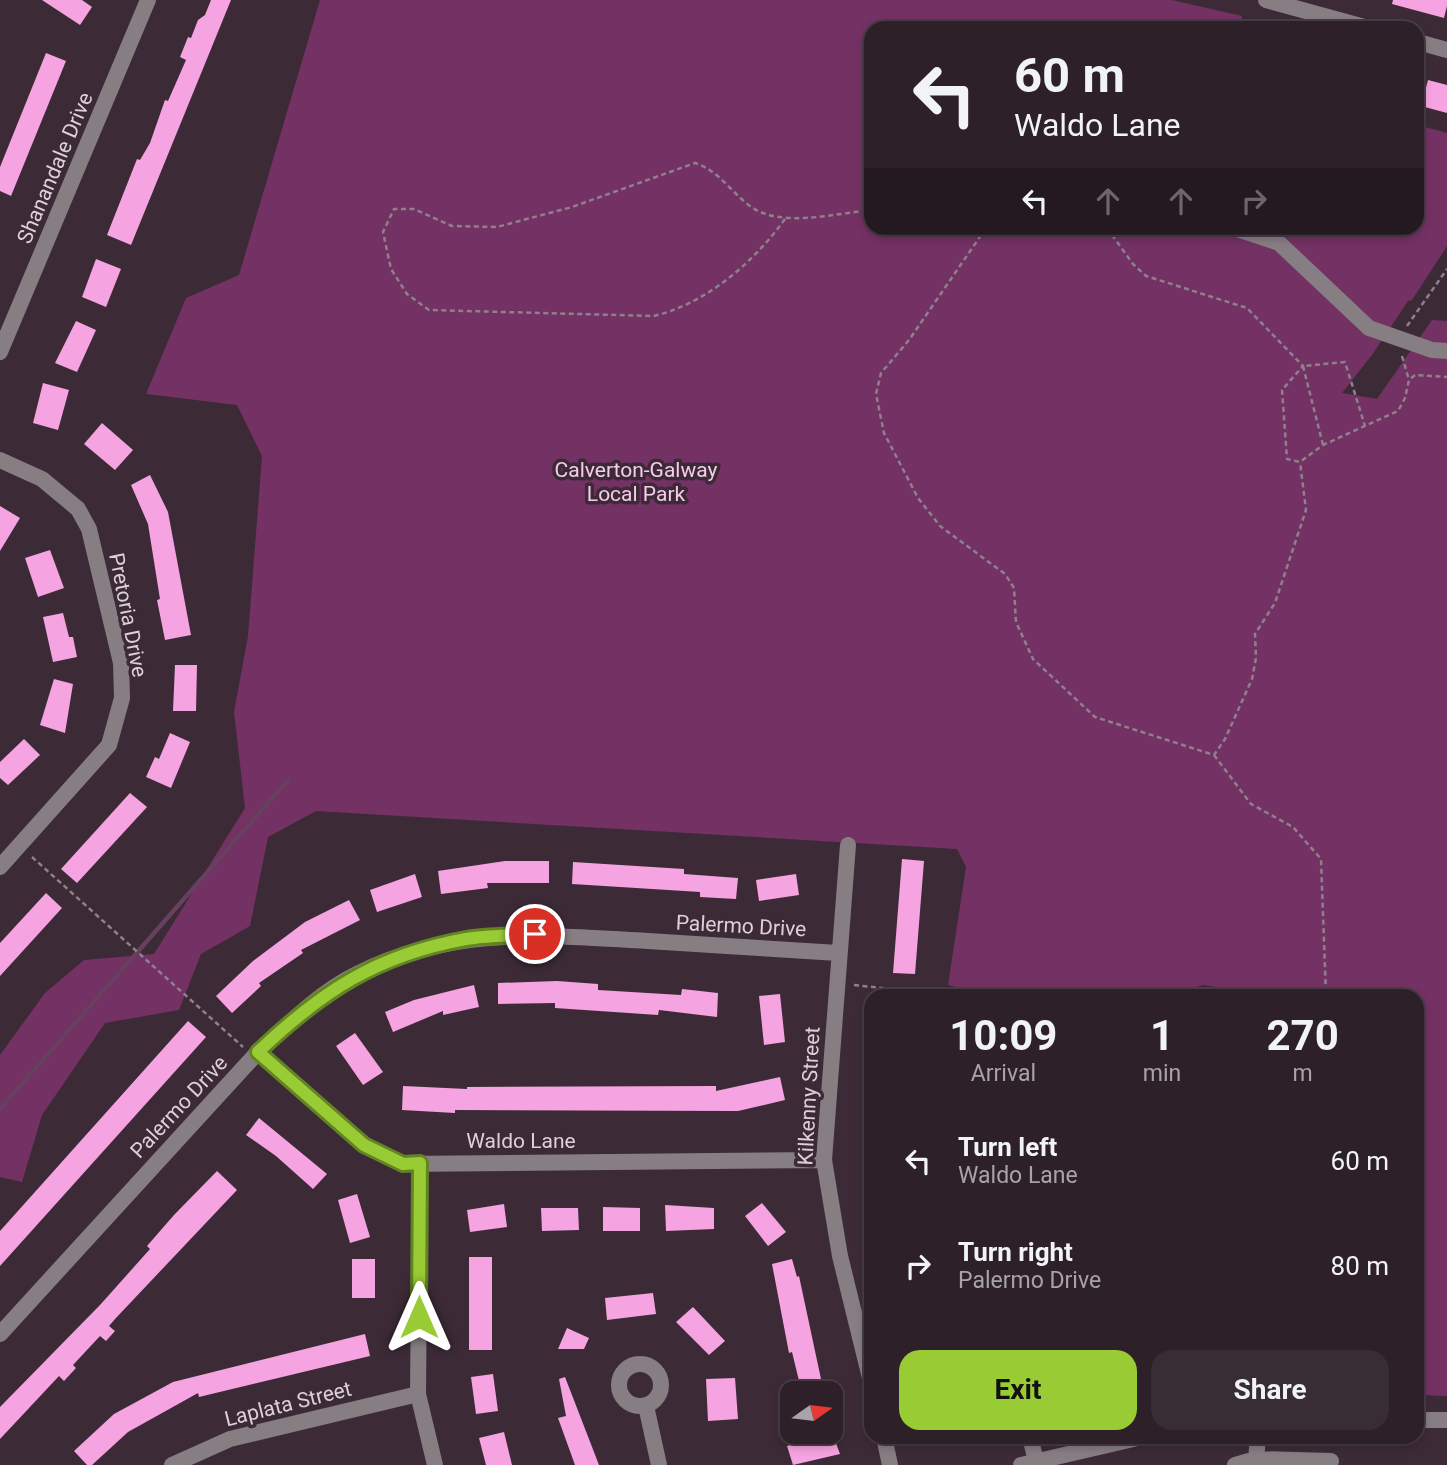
<!DOCTYPE html>
<style>
body{margin:0;font-family:Roboto,sans-serif;background:#392d35;color:#f1f3f6;height:100vh;display:flex;flex-direction:column;font-size:26px;white-space:nowrap}
*{box-sizing:border-box;margin:0}
p{font-size:23px;color:#a7a3a8}
.icon{flex:none;width:38px;height:38px;fill:none;stroke:currentColor;stroke-width:2;stroke-linecap:round;stroke-linejoin:round}
.map{position:relative;flex:1;overflow:hidden}
.side{position:absolute;left:864px;top:989px;width:560px;height:455px;display:flex;flex-direction:column;background:#2d2029;border-radius:21px;box-shadow:0 4px 10px #0003,0 0 0 2px #483e46}
.side>*{flex:none}
.hud{position:absolute;left:864px;top:21px;width:560px;height:214px;border-radius:21px;box-shadow:0 4px 10px #0003,0 0 0 2px #483e46;background:#2d2029;color:#f1f3f6;overflow:hidden}
.needle{width:46px;rotate:76deg}
.controls{position:absolute;left:780px;top:1381px;display:grid;gap:14px}
.controls a{display:grid;place-items:center;width:63px;height:63px;border-radius:14px;background:#2d2029;box-shadow:0 4px 10px #0003,0 0 0 2px #483e46;font-size:35px}
.pin{position:absolute;display:grid;place-items:center;width:60px;height:60px;color:#fff;margin:-30px;border:4px solid #fff;border-radius:50%;box-shadow:0 2px 7px #0007}
.me{position:absolute;width:77px;margin:-38px;rotate:0deg;stroke-linejoin:round;filter:drop-shadow(0 0 5px #0008)}
.turn{display:flex;align-items:center;gap:24px;height:147px;padding:0 35px;font-size:32px}
.turn .icon{width:91px;height:91px;stroke-width:2.5}
.turn b{display:block;font-size:49px;line-height:60px}
.lanes{display:flex;align-items:center;height:66px;padding:0 35px;background:#0003;justify-content:center;gap:35px;direction:ltr}
.lanes .off{opacity:.35}
.eta{display:flex;justify-content:space-evenly;align-items:center;height:119px;text-align:center}
.eta b{font-size:42px;font-weight:700;line-height:49px}
.button{display:flex;gap:14px;margin-top:auto;padding:14px 35px}
.button a{flex:1;height:80px;border-radius:21px;background:#99cb35;color:#111;font-size:28px;font-weight:700;line-height:80px;text-align:center}
.button a+a{background:#392d35;color:#f1f3f6}
ul{padding:0;list-style:none}
li{display:flex;align-items:center;gap:21px;height:105px;padding:0 35px}
li div{flex:1}
li b{display:block;font-size:26px}
li em{font-style:normal}
.map>svg:first-child{display:block}
.green{fill:#733164}
.lines{fill:none;stroke-linecap:round;stroke-linejoin:round}
.stream{stroke:#673f5f;stroke-width:4.5}
.building{fill:#f6a3e1}
.path{stroke:#8f818b;stroke-width:2.5;stroke-dasharray:5 3.5;stroke-linecap:butt}
.minor{stroke:#877e84;stroke-width:16}
.route-casing{stroke:#638422;stroke-width:18}
.route{stroke:#99cb35;stroke-width:12}
.labels{text-anchor:middle;stroke-width:7;stroke-linejoin:round;paint-order:stroke}
.street-label{font-size:21px;fill:#ddd1d9;stroke:#3c2b37}
.park-label{font-size:21px;fill:#f6cbea;stroke:#3c2b37}
</style>
<div class="map">
<svg width="1447" height="1465" viewBox="0 0 1447 1465">
<rect width="100%" height="100%" fill="#3c2b37"/>
<!-- green -->
<path class="green" d="M320,0H1172L1242,16V28H872V228H1418V125L1447,133V246L1412,300L1408,301L1372,355L1342,393L1377,399L1432,320L1447,321V1396L1418,1395V996H1275L1203,985L1169,996H988L948,985L966,867L957,849L316,811L268,837L250,926L201,954L179,1010L105,1023L42,1115L22,1182L0,1177V1055L45,993L84,960L154,954L245,808L234,712L248,636L262,456L237,405L146,394L186,298L239,275Z"/>
<g class="lines">
<!-- stream -->
<path class="stream" d="M0,1109L289,779"/>
</g>
<!-- building -->
<path class="building" d="M42,0H82L92,7L80,25Z
M211,0H231L131,245L107,235L137,159L140,160L150,143L165,100L168,101L186,60L180,57L188,37L191,38L198,20L205,15Z
M1393,0H1447V6L1444,18L1392,4Z
M46,53L66,61L11,196L0,191V167Z
M1428,80L1447,85V113L1421,106Z
M96,259L121,269L106,307L82,297Z
M76,321L96,330L77,372L55,363Z
M43,383L69,390L58,430L33,423Z
M102,423L133,450L115,470L84,444Z
M150,475L168,512L191,635L165,640L157,600L160,599L148,524L131,485Z
M0,506L20,518L0,551Z
M50,550L64,588L38,597L25,558Z
M63,613L69,637H73L77,657L53,662L43,617Z
M175,665H197L196,711H173Z
M54,679L73,684L65,733L40,725Z
M170,733L190,742L171,788L146,777L155,757L159,759Z
M24,739L40,755L8,785L0,778V762Z
M130,793L147,807L77,883L61,869Z
M902,859L924,861L915,974L893,973Z
M505,861H549V883H487L488,888L441,894L438,871Z
M573,862L684,869V874L738,878L736,899L700,897V892L572,884Z
M415,874L422,897L377,912L370,890Z
M796,874L799,895L759,901L756,880Z
M46,893L62,908L0,976V943Z
M349,900L360,920L301,950L303,953L259,983L261,986L232,1013L216,996L253,961L305,922Z
M557,981L598,984V990L681,995L682,989L718,993L717,1017L659,1010L658,1015L555,1008V1003L498,1004V983Z
M474,985L479,1007L443,1015V1011L393,1032L385,1012L414,1000Z
M780,994L785,1042L764,1045L759,996Z
M188,1021L206,1037L0,1266V1231Z
M355,1033L383,1072L363,1085L336,1046Z
M780,1077L785,1100L738,1111L455,1110V1113L402,1110L403,1086L467,1089V1087L716,1086V1091Z
M259,1118L327,1174L313,1189L276,1156L246,1135Z
M217,1171L237,1190L115,1319L109,1326L115,1331L106,1341L100,1336L73,1365L76,1368L64,1381L59,1376L0,1439V1407L100,1305L150,1249L147,1246L174,1215Z
M357,1194L370,1237L350,1243L338,1200Z
M762,1203L786,1232L768,1246L745,1216Z
M504,1204L507,1227L470,1232L467,1210Z
M665,1205L714,1208V1229L666,1231Z
M603,1207L640,1208V1231H603Z
M541,1208H578L579,1230L542,1231Z
M469,1257H492V1350H469Z
M352,1259H375V1298H352Z
M792,1259L797,1277L799,1276L824,1393H802L792,1352L789,1353L772,1264Z
M653,1293L656,1314L607,1320L605,1298Z
M693,1307L725,1341L709,1355L676,1322Z
M567,1328L589,1338L584,1349H558Z
M365,1334L370,1356L199,1397L198,1393L128,1432L92,1465H87L74,1451L114,1414L173,1382Z
M493,1374L498,1411L476,1414L471,1377Z
M565,1377L599,1465H575L558,1418L566,1416L559,1379Z
M735,1378L738,1419L708,1421L706,1379Z
M831,1430L840,1454L793,1465L787,1446Z
M504,1432L512,1465H486L479,1438Z"/>
<g class="lines">
<!-- path -->
<path class="path" d="M785,219C753,263 707,303 654,316L429,310L407,294L391,269L383,232L394,209H414L452,226L497,227L572,207L695,163C718,170 731,192 750,206C781,229 835,213 872,210
M964,228L978,238
M986,228L909,340L881,373L876,394L884,433L918,498L940,526L1005,574L1014,588L1016,622L1033,659L1095,717L1214,755L1225,739L1252,679L1256,658L1255,634L1275,603L1306,510L1300,462
M1107,228L1133,264L1146,276L1247,308L1303,366L1282,390L1287,459L1300,462L1323,445L1398,411L1405,398L1409,380L1415,375L1447,377
M1407,326L1447,269
M1402,356L1409,380
M1323,445L1303,366L1345,362L1365,426
M1214,755L1251,804L1293,827L1321,859L1326,996
M32,857L243,1047
M854,985L955,996"/>
<!-- minor -->
<path class="minor" d="M1266,0L1368,28
M1418,42L1447,50
M1234,228L1279,243L1369,328L1432,350L1447,351
M0,352L148,0
M0,460L42,479L78,509L89,529L121,663L122,698L109,745L0,867
M848,845L824,1160L840,1256L872,1386
M258,1052L364,1145L403,1164L824,1160
M420,1163L418,1394L435,1465
M0,1334L258,1052C288,1024 320,992 357,974C452,926 546,935 648,941C711,945 775,949 838,953
M619 1385a21 21 0 1 1 42 0a21 21 0 1 1-42 0Z
M646,1406L659,1465
M1418,1420H1447
M884,1437L890,1465
M1030,1437L1036,1461
M1256,1459L1258,1437
M172,1465L230,1439L418,1394
M1021,1465L1142,1437
M1235,1465L1256,1459L1331,1461"/>
</g>
<g class="lines">
<!-- route casing -->
<g class="route-casing">
<path id="route" d="M419,1317L420,1163L403,1164L364,1145L258,1052C322,991 377,955 466,939C488,935 512,936 535,934"/>
</g>
<!-- route -->
<use href="#route" class="route"/>
</g>
<g class="labels">
<!-- street labels -->
<g class="street-label">
<text transform="translate(55 168) rotate(-67)" y="7">Shanandale Drive</text>
<text transform="translate(128 615) rotate(79)" y="7">Pretoria Drive</text>
<text transform="translate(741 926) rotate(3)" y="7">Palermo Drive</text>
<text transform="translate(809 1096) rotate(-87)" y="7">Kilkenny Street</text>
<text transform="translate(179 1107) rotate(-47)" y="7">Palermo Drive</text>
<text x="521" y="1148">Waldo Lane</text>
<text transform="translate(288 1404) rotate(-14)" y="7">Laplata Street</text>
</g>
<!-- park labels -->
<g class="park-label">
<text x="636" y="477">Calverton-Galway<tspan x="636" dy="24">Local Park</tspan></text>
</g>
</g>
</svg>
<div class="controls">
<a><svg class="needle" viewBox="-14 -14 28 28"><path d="M0-13l5 13h-10z" fill="#e53935"/><path d="M0 13l5-13h-10z" fill="#a7a3a8"/></svg></a>
</div>
<div class="pin" style="left:535px;top:934px;background:#d93025"><svg class="icon" aria-label="arrive" viewBox="0 0 24 24"><path d="M6 21V4h12l-3 4 3 4H6"/></svg></div>
<svg class="me" style="left:419px;top:1317px" viewBox="-20 -20 40 40"><path d="M0-17L14 15 0 8-14 15z" fill="#99cb35" stroke="#fff" stroke-width="4"/></svg>
<div class="hud">
<div class="turn"><svg class="icon" aria-label="left" viewBox="0 0 24 24"><path d="M17 20v-9H6M10 6l-5 5 5 5"/></svg><div><b>60 m</b>Waldo Lane</div></div>
<div class="lanes"><svg class="icon" aria-label="left" viewBox="0 0 24 24"><path d="M17 20v-9H6M10 6l-5 5 5 5"/></svg><svg class="icon off" aria-label="ahead" viewBox="0 0 24 24"><path d="M12 20V5M6 11l6-6 6 6"/></svg><svg class="icon off" aria-label="ahead" viewBox="0 0 24 24"><path d="M12 20V5M6 11l6-6 6 6"/></svg><svg class="icon off" aria-label="right" viewBox="0 0 24 24"><path d="M7 20v-9h11M14 6l5 5-5 5"/></svg></div>
</div>
<section class="side">
<div class="eta">
<div><b>10:09</b><p>Arrival</p></div>
<div><b>1</b><p>min</p></div>
<div><b>270</b><p>m</p></div>
</div>
<ul>
<li><svg class="icon" aria-label="left" viewBox="0 0 24 24"><path d="M17 20v-9H6M10 6l-5 5 5 5"/></svg><div><b>Turn left</b><p>Waldo Lane</p></div><em>60 m</em></li>
<li><svg class="icon" aria-label="right" viewBox="0 0 24 24"><path d="M7 20v-9h11M14 6l5 5-5 5"/></svg><div><b>Turn right</b><p>Palermo Drive</p></div><em>80 m</em></li>
</ul>
<div class="button"><a>Exit</a><a>Share</a></div>
</section>
</div>
